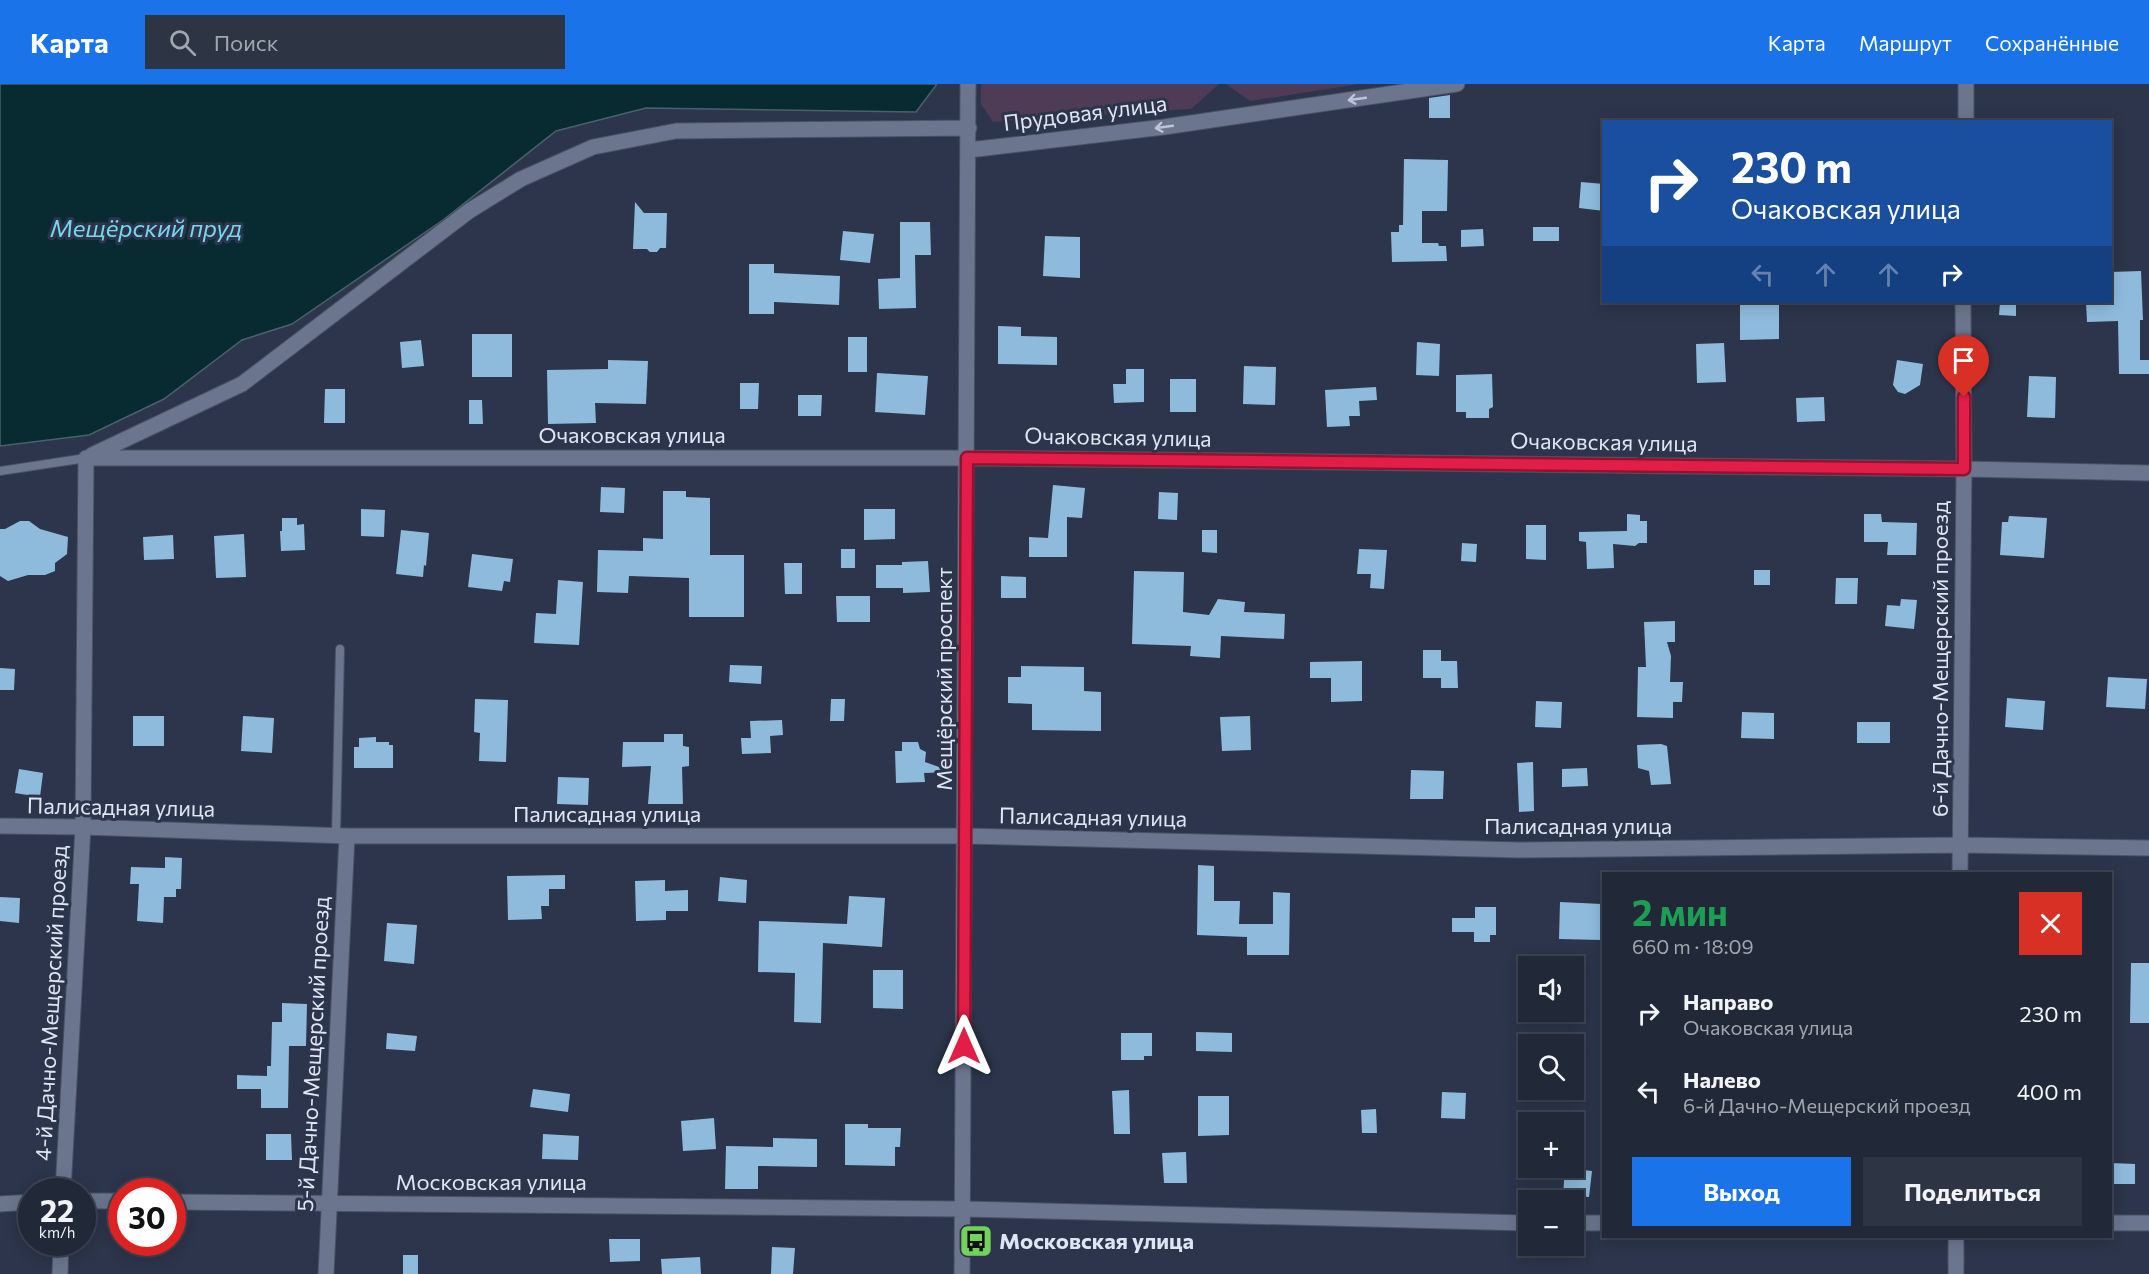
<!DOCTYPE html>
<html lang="ru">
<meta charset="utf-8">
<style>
body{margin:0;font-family:Commissioner,sans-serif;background:#2d3443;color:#f1f3f6;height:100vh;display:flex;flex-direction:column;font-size:22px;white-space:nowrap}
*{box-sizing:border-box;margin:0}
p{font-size:20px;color:#a2a6ae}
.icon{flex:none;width:33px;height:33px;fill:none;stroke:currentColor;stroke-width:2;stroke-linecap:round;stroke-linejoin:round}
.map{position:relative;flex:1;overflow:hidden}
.drawer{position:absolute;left:1602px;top:788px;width:510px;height:366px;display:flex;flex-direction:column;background:#212838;border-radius:0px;box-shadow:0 3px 15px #0003,0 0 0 2px #3e4453}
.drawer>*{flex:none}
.banner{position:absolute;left:1602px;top:36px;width:510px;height:183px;border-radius:0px;box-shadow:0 3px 15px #0003,0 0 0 2px #3e4453;background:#1a4fa0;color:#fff;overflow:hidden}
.buttons{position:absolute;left:1518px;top:872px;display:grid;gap:12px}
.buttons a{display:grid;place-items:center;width:66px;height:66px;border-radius:0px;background:#212838;box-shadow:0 3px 15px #0003,0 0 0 2px #3e4453;font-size:30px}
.speed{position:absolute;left:18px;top:1094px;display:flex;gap:12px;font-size:30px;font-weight:700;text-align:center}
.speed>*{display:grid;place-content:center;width:78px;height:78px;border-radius:50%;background:#212838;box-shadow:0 3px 15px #0003,0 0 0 2px #3e4453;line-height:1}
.speed small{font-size:15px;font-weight:400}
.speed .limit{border:9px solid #d22;background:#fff;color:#111}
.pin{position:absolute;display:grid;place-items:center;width:51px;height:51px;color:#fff;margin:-62px -26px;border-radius:50% 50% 50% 0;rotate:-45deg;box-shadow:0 0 6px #0007}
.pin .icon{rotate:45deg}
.me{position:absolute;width:66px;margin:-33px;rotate:0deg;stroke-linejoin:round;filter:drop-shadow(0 0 4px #0008)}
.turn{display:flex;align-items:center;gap:21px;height:126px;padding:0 30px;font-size:27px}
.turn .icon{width:78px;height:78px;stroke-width:2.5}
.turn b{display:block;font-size:42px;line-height:51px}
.lanes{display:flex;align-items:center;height:57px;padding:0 30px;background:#0003;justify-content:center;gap:30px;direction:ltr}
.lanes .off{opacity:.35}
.round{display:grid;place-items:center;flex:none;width:63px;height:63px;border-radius:0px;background:#2d3443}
.head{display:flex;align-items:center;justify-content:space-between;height:102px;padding:0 30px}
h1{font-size:36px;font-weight:700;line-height:45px;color:#1e9e55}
.action{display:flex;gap:12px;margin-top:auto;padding:12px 30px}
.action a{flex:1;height:69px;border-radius:0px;background:#1a73e8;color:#fff;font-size:24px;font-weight:700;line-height:69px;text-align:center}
.action a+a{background:#2d3443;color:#f1f3f6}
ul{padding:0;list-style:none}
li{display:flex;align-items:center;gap:18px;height:78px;padding:0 30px}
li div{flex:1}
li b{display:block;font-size:22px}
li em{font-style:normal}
header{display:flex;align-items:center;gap:36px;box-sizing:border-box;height:84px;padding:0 30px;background:#1a73e8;color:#fff}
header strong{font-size:28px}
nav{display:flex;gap:33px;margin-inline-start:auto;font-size:21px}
.search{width:420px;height:54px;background:#2d3443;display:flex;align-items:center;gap:15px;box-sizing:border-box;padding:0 21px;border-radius:0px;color:#a2a6ae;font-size:22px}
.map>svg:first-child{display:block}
.green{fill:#4e3b55}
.water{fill:#082a31;stroke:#48626b;stroke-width:1.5}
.building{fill:#8ebbdc}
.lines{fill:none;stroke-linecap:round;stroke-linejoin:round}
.service-casing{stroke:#495163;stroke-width:10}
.minor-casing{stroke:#495163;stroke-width:17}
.service{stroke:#6b768e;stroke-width:8}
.minor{stroke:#6b768e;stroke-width:15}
.oneway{stroke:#bcc4d5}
.route-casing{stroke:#92132f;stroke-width:15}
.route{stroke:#e11d48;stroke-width:10}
.labels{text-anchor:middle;stroke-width:6;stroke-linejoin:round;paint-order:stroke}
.street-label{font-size:22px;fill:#dfe6f3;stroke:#2c354b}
.poi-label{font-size:22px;font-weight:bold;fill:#dfe6f3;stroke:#2c354b;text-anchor:start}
.water-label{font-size:24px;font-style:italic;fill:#76d7ef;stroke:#2c354b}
</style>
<header>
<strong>Карта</strong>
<div class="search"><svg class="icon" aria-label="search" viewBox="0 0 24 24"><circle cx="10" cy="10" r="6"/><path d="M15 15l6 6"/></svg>Поиск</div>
<nav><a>Карта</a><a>Маршрут</a><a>Сохранённые</a></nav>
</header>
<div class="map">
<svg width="2149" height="1190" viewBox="0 0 2149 1190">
<rect width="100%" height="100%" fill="#2c354b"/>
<!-- green -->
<path class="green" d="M981,0H1219L1191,25L993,38L981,20Z
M1226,0H1359L1250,17Z"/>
<!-- water -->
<path class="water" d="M0,0H937L916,28L646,24L556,47L443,136L292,240L242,256L164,315L89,351L0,362Z"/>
<!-- building -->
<path class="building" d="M1450,11V34H1429V14Z
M1404,75L1448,76L1447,127H1422V159H1438L1439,162H1446L1447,177L1392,178L1391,148H1399V141H1403Z
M1581,98L1604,100V127L1579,124Z
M635,118L644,129H667L666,164H660L657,168H650L647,165H633Z
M900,138H930L931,171H915L916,224L879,225L878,195L900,194Z
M1533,143H1559V157H1533Z
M1483,145L1484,162L1461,163V146Z
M843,147L874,150L870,179L840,176Z
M1045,152L1080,153V194L1043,192Z
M749,180H774V189L840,192L839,221L774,218V230H749Z
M2141,187L2143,236H2140V276H2149V290H2119L2118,237L2087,238L2086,218H2110V188Z
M1740,218H1779V255L1740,256Z
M2000,218H2016V232L1999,231Z
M998,242L1021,243V252L1057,253V281L998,280Z
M472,250H512V293H472Z
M848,253H867V288H848Z
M421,256L424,282L402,284L400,258Z
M1417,258L1440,260L1439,292L1416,291Z
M1724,259L1726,298L1697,299L1696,260Z
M608,276L648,277L646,320L595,319L596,339L548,340L547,286L608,285Z
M1897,276L1923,280L1920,301L1905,310L1898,308L1893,301Z
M1244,282L1276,283L1275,321L1243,320Z
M1126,285H1144V318L1114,319L1113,300H1126Z
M877,289L928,292L925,331L875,328Z
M1492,290L1493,323L1489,325V334H1466V328H1456V291Z
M2029,292L2056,293L2055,334L2027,333Z
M1170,295H1196V328H1170Z
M740,299H759L758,325H740Z
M1376,303L1377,316L1359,317L1360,332H1349L1350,342L1327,343L1325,306Z
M325,305H345V339H324Z
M798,311H822L821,332H798Z
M1824,313L1825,337L1797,338L1796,314Z
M469,316H482L483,340H469Z
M1053,401L1085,404L1082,434L1067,433V473H1029V453L1048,454Z
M601,403L625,404L624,429L600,428Z
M663,407H686V413L710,414V471H744V533H689V494L629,492L628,509L597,508L598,466L643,467V454L663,455Z
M1159,408L1178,409L1177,436L1158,435Z
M361,425L385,426L384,453L361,452Z
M864,425H895V455L864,456Z
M1627,430L1640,431V437H1647V459H1639L1635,462L1613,460L1614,484L1587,485L1586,458L1579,457V448L1627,447Z
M1864,430H1881L1882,438L1917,439L1916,471H1887L1888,458H1864Z
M2009,432L2047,434L2044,474L2000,471L2002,438H2008Z
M282,434H297V441L304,440L305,466L281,467L280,447H282Z
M20,437H29L40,445L68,453L67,470L55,479V487L45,491H28L8,497L0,492V445H5Z
M1526,441H1546V476L1526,475Z
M401,446L429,449L426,482L424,481L423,493L396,490Z
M1202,446H1217V469L1202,468Z
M244,450L246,493L216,494L214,452Z
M173,451L174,475L144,476L143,453Z
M1462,459L1477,460L1476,478L1461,477Z
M841,465H855V484H841Z
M1359,465L1387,466L1384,505L1370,504L1371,490H1357Z
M472,470L513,475L510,498L504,497L502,507L468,503Z
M928,477L930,508L903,509V504H876V481H902V478Z
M784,479H802V510H785Z
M1754,486H1770V501H1754Z
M1134,487L1184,488L1183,528L1209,531L1218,515L1245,518L1244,528L1285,530L1284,555L1221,552L1220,574L1190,572L1191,562L1132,560Z
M1001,492L1026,493V514H1001Z
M1836,494H1858L1857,520H1835Z
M558,496L583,498L579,561L534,559L536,529L556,530Z
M836,512H870V538H837Z
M1901,515L1917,516L1914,545L1885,542L1887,521L1900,522Z
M1675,537V558H1667L1671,572L1670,598H1683L1682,618H1673V634L1637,633L1638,583H1646L1644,538Z
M1423,566H1441V577H1457L1458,604H1441V594H1423Z
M1362,577V617L1331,618V594H1310V578Z
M730,581L762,582L761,600L729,598Z
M1021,582L1084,583V607L1101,608V647L1032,646V620L1008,619V593H1021Z
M0,584L15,585L14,606H0Z
M2108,593L2147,595L2145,625L2106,623Z
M2007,614L2045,617L2043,646L2005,643Z
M475,615L508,616L506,678L479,677L480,649L474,648Z
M831,615H845L844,637H830Z
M1536,617L1562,618L1561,644L1535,643Z
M1742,628L1774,629V655L1741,654Z
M133,632H164V662H133Z
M243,632L274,634L272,669L241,667Z
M1250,632L1251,666L1222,667L1220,633Z
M782,636L783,651L770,652L771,669L742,670L741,654H751L750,637Z
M1857,638H1890V659H1857Z
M664,650H683V662L689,663V682L682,683L683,720H648L651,682L622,683L623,658H664Z
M376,653V658H389V661H393V684H354V663H359V654Z
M902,658H918L920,665L926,668L925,678L953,688L924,689L925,698L896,699L895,667H902Z
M1661,660L1667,662L1671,700L1651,701L1649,687L1638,684L1637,661Z
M1533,678L1534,727L1519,728L1517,679Z
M1587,684L1588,702L1562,703V685Z
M19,685L43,689L40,713L15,709Z
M1411,686L1444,687L1443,715H1410Z
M558,693L589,694L588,721L557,720Z
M165,773L182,774L181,805H176V813H164L163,839L137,837L139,800H130L131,783L165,784Z
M1198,781L1214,782V817H1240L1239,840H1273V808L1290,809L1289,871H1247V853L1197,851Z
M565,791V805H549V822H541L542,835L508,836L507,792Z
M720,793L747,796L746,819L718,817Z
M665,796V807L688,806V827H666V836L636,837L635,797Z
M849,812L885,814L882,863L823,859L821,939L794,938L795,889L758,888L759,837L847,840Z
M0,813L20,814L19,839L0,837Z
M1560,818L1602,820L1601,856L1559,855Z
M1475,823H1496V851H1490V858H1474V848H1452V834H1475Z
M387,839L417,841L414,880L384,877Z
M2131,879H2149V939H2130Z
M873,886H903V925L873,924Z
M282,919L307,920L306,962H289L288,1024H261V1005H237V991L267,992V982H271L272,938H282Z
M1196,948L1232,949V968L1196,967Z
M387,949L417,952L415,967L386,965Z
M1121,949H1152V972H1144V976H1121Z
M533,1005L570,1010L568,1028L530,1023Z
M1129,1006L1130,1050H1114L1112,1007Z
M1442,1008L1466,1009L1465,1035L1441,1034Z
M1198,1012H1229V1051L1198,1052Z
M1376,1025L1377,1049H1362L1361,1026Z
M714,1034L716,1065L683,1067L681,1037Z
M845,1040H868V1044H901L900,1063H895V1082L845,1081Z
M266,1050H291L292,1076H266Z
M543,1050L579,1052L578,1076L542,1075Z
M773,1054L817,1055V1083L758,1082V1105H725L726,1062L773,1063Z
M1186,1068L1187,1099H1164L1162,1069Z
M2110,1079L2135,1080V1100H2110Z
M1565,1084L1592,1087L1589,1113L1563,1111Z
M609,1155H640V1177L610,1178Z
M772,1163L795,1164L793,1190H771Z
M403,1171H418V1190H403Z
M700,1173L701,1190H662L661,1175Z"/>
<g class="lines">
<!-- service casing -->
<g class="service-casing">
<path id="service" d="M0,387L86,374
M336,752L340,565"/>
</g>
<!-- minor casing -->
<g class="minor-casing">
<path id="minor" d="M1966,38V0
M969,66L1164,43L1457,0
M92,371L242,300L469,127L521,95L593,63L676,47L969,44
M86,374H967L1964,385L2149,389
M0,742L83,743L347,752H966L1519,766L1961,761L2149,764
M1960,789L1964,385L1963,218
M63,1107L83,743L86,374
M82,1117H122
M172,1118L963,1125L1528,1139
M0,1120L32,1118
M1574,1139H1604
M2110,1139H2149
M60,1190L61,1158
M326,1190L347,752
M962,1190L968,0
M1956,1190V1152"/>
</g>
<!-- service -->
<use href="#service" class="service"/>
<!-- minor -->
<use href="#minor" class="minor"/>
</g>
<!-- one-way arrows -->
<defs><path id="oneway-shaft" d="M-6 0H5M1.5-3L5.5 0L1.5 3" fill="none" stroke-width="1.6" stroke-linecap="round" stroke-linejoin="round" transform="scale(1.5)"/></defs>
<g class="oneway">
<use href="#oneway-shaft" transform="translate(1357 15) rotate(172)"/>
<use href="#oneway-shaft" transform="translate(1164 43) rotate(172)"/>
</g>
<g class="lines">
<!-- route casing -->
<g class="route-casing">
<path id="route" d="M964,962L967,374L1964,385V313"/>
</g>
<!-- route -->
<use href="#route" class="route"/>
</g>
<!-- icons -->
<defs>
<g id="bus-square" transform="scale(1.725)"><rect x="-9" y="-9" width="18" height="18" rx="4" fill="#73d25d" stroke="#2c354b"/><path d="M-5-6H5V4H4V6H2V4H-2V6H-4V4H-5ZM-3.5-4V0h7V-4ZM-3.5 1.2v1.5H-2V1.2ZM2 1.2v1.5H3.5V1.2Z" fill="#111"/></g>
</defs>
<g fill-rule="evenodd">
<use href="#bus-square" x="976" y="1157"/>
</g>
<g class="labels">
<!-- street labels -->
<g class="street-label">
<text transform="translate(1085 29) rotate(-7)" y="8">Прудовая улица</text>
<text x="632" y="359">Очаковская улица</text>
<text transform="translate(1118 353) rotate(1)" y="8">Очаковская улица</text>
<text transform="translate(1604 358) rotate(1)" y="8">Очаковская улица</text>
<text transform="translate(1940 575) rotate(-90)" y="8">6-й Дачно-Мещерский проезд</text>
<text transform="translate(944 595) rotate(-90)" y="8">Мещёрский проспект</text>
<text transform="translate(121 723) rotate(1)" y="8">Палисадная улица</text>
<text x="607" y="738">Палисадная улица</text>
<text transform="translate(1093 733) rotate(1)" y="8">Палисадная улица</text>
<text x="1578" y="750">Палисадная улица</text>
<text transform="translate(51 919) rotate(-87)" y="8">4-й Дачно-Мещерский проезд</text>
<text transform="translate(313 970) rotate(-87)" y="8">5-й Дачно-Мещерский проезд</text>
<text x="491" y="1106">Московская улица</text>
</g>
<!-- poi labels -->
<g class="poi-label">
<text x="999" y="1165">Московская улица</text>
</g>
<!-- water labels -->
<g class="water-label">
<text x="146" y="153">Мещёрский пруд</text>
</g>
</g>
</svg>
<div class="buttons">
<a><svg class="icon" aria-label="sound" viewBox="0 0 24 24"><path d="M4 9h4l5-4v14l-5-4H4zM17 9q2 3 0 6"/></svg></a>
<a><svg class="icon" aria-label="search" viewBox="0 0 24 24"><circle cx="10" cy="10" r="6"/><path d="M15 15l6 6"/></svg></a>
<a>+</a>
<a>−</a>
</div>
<div class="speed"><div>22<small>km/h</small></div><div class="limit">30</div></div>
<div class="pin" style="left:1964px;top:313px;background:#d93025"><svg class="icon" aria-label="arrive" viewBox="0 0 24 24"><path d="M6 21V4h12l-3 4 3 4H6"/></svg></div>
<svg class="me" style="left:964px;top:962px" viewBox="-20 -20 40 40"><path d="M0-17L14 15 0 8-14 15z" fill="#e11d48" stroke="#fff" stroke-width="4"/></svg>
<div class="banner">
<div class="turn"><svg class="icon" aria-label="right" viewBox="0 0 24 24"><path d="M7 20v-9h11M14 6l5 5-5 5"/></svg><div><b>230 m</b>Очаковская улица</div></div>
<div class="lanes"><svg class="icon off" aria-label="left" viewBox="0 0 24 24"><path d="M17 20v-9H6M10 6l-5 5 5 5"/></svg><svg class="icon off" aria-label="ahead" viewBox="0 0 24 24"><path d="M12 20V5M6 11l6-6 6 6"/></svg><svg class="icon off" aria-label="ahead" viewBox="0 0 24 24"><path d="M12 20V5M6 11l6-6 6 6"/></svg><svg class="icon" aria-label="right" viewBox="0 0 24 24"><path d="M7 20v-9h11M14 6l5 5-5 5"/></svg></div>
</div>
<section class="drawer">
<div class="head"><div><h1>2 мин</h1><p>660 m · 18:09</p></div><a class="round" style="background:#d93025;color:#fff"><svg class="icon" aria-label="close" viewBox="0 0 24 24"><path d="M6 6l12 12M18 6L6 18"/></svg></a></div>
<ul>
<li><svg class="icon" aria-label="right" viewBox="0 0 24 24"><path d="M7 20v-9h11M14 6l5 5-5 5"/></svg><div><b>Направо</b><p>Очаковская улица</p></div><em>230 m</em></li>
<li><svg class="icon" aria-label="left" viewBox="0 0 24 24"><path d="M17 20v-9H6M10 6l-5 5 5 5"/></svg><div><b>Налево</b><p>6-й Дачно-Мещерский проезд</p></div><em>400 m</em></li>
</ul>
<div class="action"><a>Выход</a><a>Поделиться</a></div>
</section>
</div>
